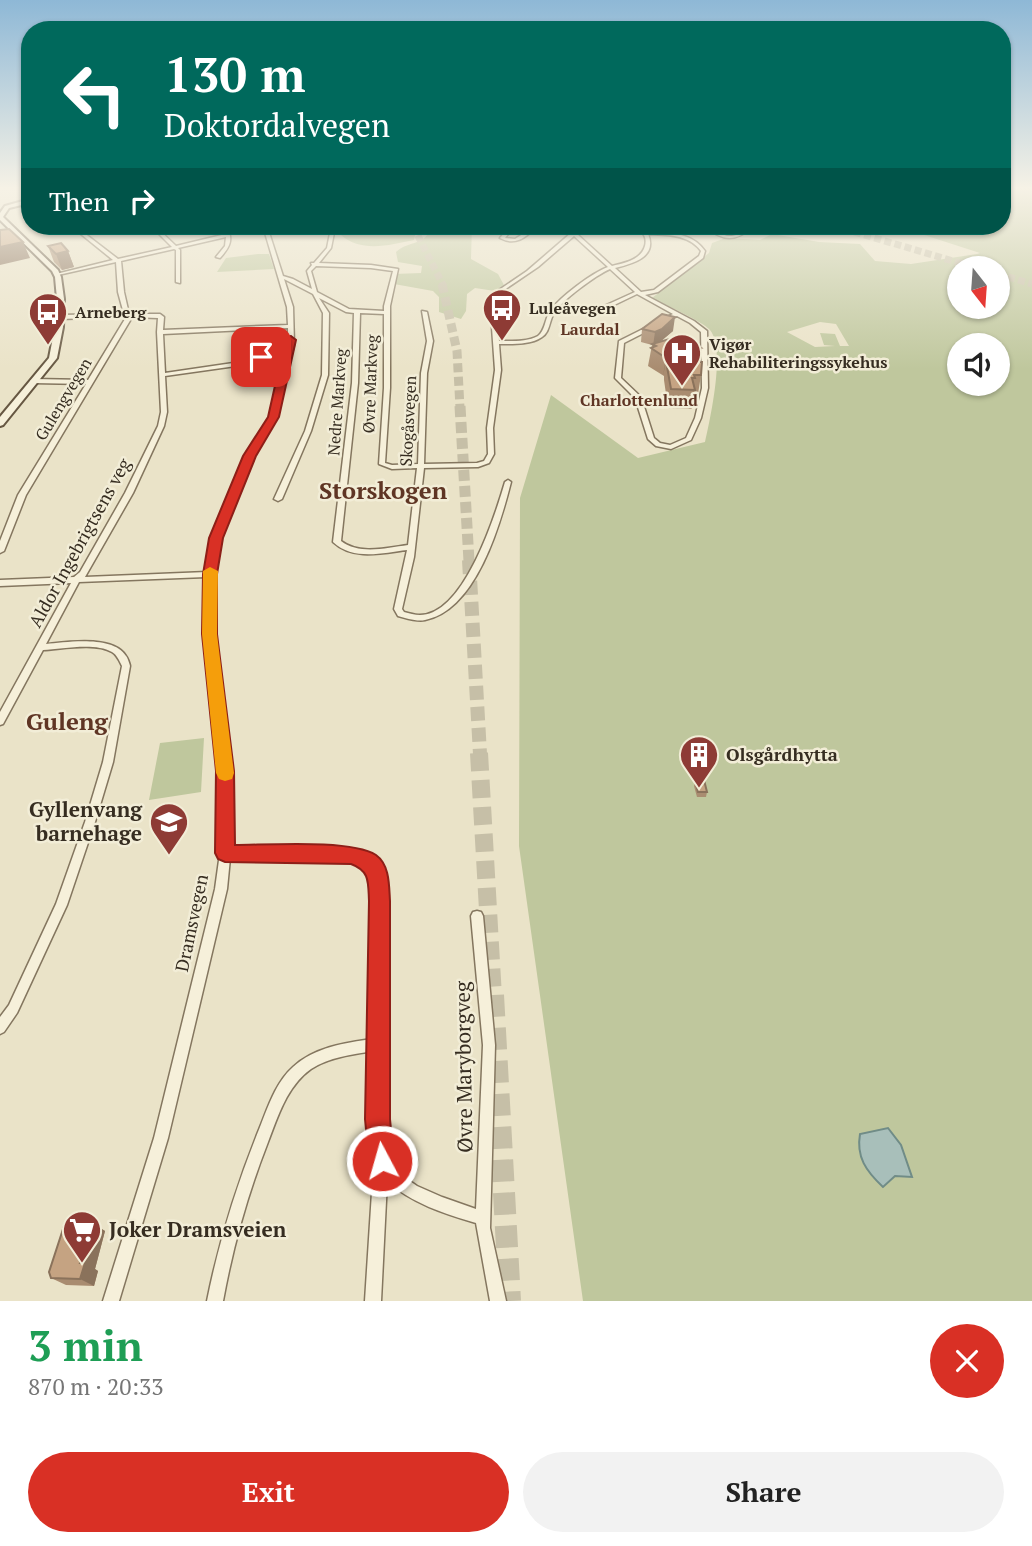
<!DOCTYPE html>
<meta charset="utf-8">
<style>
body{margin:0;font-family:"PT Serif",serif;background:#f2f2f2;color:#222;height:100vh;display:flex;flex-direction:column;font-size:26px;white-space:nowrap}
*{box-sizing:border-box;margin:0}
p{font-size:23px;color:#767676}
.icon{flex:none;width:38px;height:38px;fill:none;stroke:currentColor;stroke-width:2;stroke-linecap:round;stroke-linejoin:round}
.map{position:relative;height:1301px;overflow:hidden}
.details{display:flex;flex-direction:column;background:#fff;flex:1}
.details>*{flex:none}
.guide{position:absolute;left:21px;top:21px;width:990px;height:214px;border-radius:28px;box-shadow:0 2px 5px #0004;background:#00695c;color:#fff;overflow:hidden}
.needle{width:46px;rotate:163deg}
.fabs{position:absolute;left:947px;top:256px;display:grid;gap:14px}
.fabs a{display:grid;place-items:center;width:63px;height:63px;border-radius:50%;background:#fff;box-shadow:0 2px 5px #0004;font-size:35px}
.pin{position:absolute;display:grid;place-items:center;width:60px;height:60px;color:#fff;margin:-30px;border-radius:14px;box-shadow:0 4px 10px #0006}
.me{position:absolute;width:77px;margin:-38px;rotate:354deg;stroke-linejoin:round;filter:drop-shadow(0 0 5px #0008)}
.turn{display:flex;align-items:center;gap:24px;height:147px;padding:0 28px;font-size:32px}
.turn .icon{width:91px;height:91px;stroke-width:2.5}
.turn b{display:block;font-size:49px;line-height:60px}
.then{display:flex;align-items:center;height:66px;padding:0 28px;background:#0003;gap:14px;font-size:26px}
.round{display:grid;place-items:center;flex:none;width:74px;height:74px;border-radius:37px;background:#f2f2f2}
.overview{display:flex;align-items:center;justify-content:space-between;height:119px;padding:0 28px}
h1{font-size:42px;font-weight:600;line-height:52px;color:#1e9e55}
.button{display:flex;gap:14px;margin-top:auto;padding:14px 28px}
.button a{flex:1;height:80px;border-radius:42px;background:#d93025;color:#fff;font-size:28px;font-weight:600;line-height:80px;text-align:center}
.button a+a{background:#f2f2f2;color:#222}
.map>svg:first-child{display:block}
.green{fill:#bfc79d;fill-rule:evenodd}
.water{fill:#a8bfba;stroke:#708c87;stroke-width:2}
.lines{fill:none;stroke-linecap:round;stroke-linejoin:round}
.primary-tunnel-far5{stroke:#c6bfa7;stroke-width:7;stroke-dasharray:7 3.5;stroke-linecap:butt}
.primary-tunnel-far4{stroke:#c6bfa7;stroke-width:9;stroke-dasharray:9 4.5;stroke-linecap:butt}
.primary-tunnel-far3{stroke:#c6bfa7;stroke-width:11;stroke-dasharray:11 5;stroke-linecap:butt}
.primary-tunnel-far2{stroke:#c6bfa7;stroke-width:14;stroke-dasharray:14 7;stroke-linecap:butt}
.primary-tunnel-far1{stroke:#c6bfa7;stroke-width:18;stroke-dasharray:18 9;stroke-linecap:butt}
.primary-tunnel{stroke:#c6bfa7;stroke-width:22;stroke-dasharray:22 11;stroke-linecap:butt}
.street-casing{stroke:#84765f;stroke-width:3}
.secondary-casing{stroke:#665742;stroke-width:4}
.street{fill:#f6f0da;fill-rule:evenodd}
.secondary{fill:#f6f0da;fill-rule:evenodd}
.wall{fill:#a98c70}
.shaded-wall{fill:#8a725b}
.building{fill:#c5a382;stroke:#8a725b;stroke-width:2}
.route{fill:#d93025;stroke:#8d1f18;stroke-width:2}
.slow{fill:#f59e0b}
.labels{text-anchor:middle;stroke-width:5;stroke-linejoin:round;paint-order:stroke}
.far-poi-label{font-size:16px;font-weight:bold;fill:#362d21;stroke:#f2edd7;text-anchor:start}
.far-neighbourhood-label{font-size:16px;font-weight:bold;fill:#5f3524;stroke:#f2edd7}
.far-street-label{font-size:16px;fill:#362d21;stroke:#f2edd7}
.street-label{font-size:18px;fill:#362d21;stroke:#f2edd7}
.poi-label{font-size:18px;font-weight:bold;fill:#362d21;stroke:#f2edd7;text-anchor:start}
.near-poi-label{font-size:21px;font-weight:bold;fill:#362d21;stroke:#f2edd7;text-anchor:end}
.near-street-label{font-size:21px;fill:#362d21;stroke:#f2edd7}
.district-label{font-size:24px;font-weight:bold;fill:#5f3524;stroke:#f2edd7}
</style>
<div class="map">
<svg width="1032" height="1301" viewBox="0 0 1032 1301">
<rect width="100%" height="100%" fill="#eae3c8"/>
<!-- green -->
<path class="green" d="M1003,187H1032V1301H583L519,846L520,498L551,395L638,458L705,442C710,419 726,349 710,330C702,321 665,305 652,298L709,253L712,243L726,238L760,240L772,234L819,242L860,244L875,261L911,264L977,254L980,253L918,233L906,226H1003ZM959,268H998V306H959ZM820,322L836,324L849,346H840L835,334L820,333L824,345L835,346L815,347L787,332ZM959,345H998V383H959ZM888,1128L901,1145L911,1177L895,1176L861,1134Z
M345,226H417L414,240C390,245 361,253 341,235Z
M431,226H472L471,259L498,274L505,287L495,291L475,288L467,294L466,311L461,319L439,312V297L433,291L394,284V274L421,273L422,266L398,262L396,252C409,240 427,246 431,226Z
M258,254H269L274,269L217,272L226,258Z
M204,738L201,792L149,800L160,743Z"/>
<!-- water -->
<path class="water" d="M888,1128L901,1145L912,1177L895,1176L883,1187C866,1171 856,1157 860,1134Z"/>
<g class="lines">
<!-- primary-tunnel-far5 -->
<path class="primary-tunnel-far5" d="M413,226L443,285
M834,226L977,268
M998,274L1032,284"/>
<!-- primary-tunnel-far4 -->
<path class="primary-tunnel-far4" d="M442,284L457,351L460,408"/>
<!-- primary-tunnel-far3 -->
<path class="primary-tunnel-far3" d="M460,406L469,561"/>
<!-- primary-tunnel-far2 -->
<path class="primary-tunnel-far2" d="M469,560L480,754"/>
<!-- primary-tunnel-far1 -->
<path class="primary-tunnel-far1" d="M479,753L493,997"/>
<!-- primary-tunnel -->
<path class="primary-tunnel" d="M493,995L510,1301"/>
<!-- street casing -->
<g class="street-casing">
<path id="street" d="M71,226H75L118,259L172,247L151,226H155L176,246L226,234L222,226H226C234,239 230,247 220,258L216,257L225,246L226,237L178,248L180,250V283L176,282V250L174,249L121,261L124,292L129,314H160L164,317L163,330L288,325L287,307L263,226H267L283,276L293,279L312,289L307,271L312,265L311,263H314L327,248L330,233L334,226H338L334,233L331,248L319,263L371,265L398,269L390,306V388L385,463L392,465L418,464L421,373L427,341L422,311L427,312L433,341L427,373L424,464L477,463L484,461L488,454L487,428L495,370L490,299L499,290L527,271L571,233L564,226H568L574,231L584,226H589L577,234L612,266C624,263 641,260 645,246C646,242 646,239 644,235C641,231 634,228 630,226C637,226 640,230 646,232C650,233 654,232 658,232C676,233 694,235 705,251L703,258L658,292L645,295L694,321L707,331L708,388L701,418L691,440L671,449L656,446L648,439L635,398L615,378L619,341L673,314L637,294L606,309H602V307L635,292L610,269C596,275 562,300 554,313C549,321 550,332 542,337C531,345 512,344 499,344L501,370L493,428L494,454L489,463L478,467L424,468L414,557L402,609L404,612C409,613 415,615 420,615C464,615 495,516 505,482L508,480L511,482C500,525 476,610 425,620C417,622 406,618 398,616L394,609L407,550C383,553 353,561 333,542L352,383L354,313L346,312L319,298L329,313L328,375L311,431L282,499L278,501L274,499L305,431L322,375L323,313L313,294L284,279L293,307L294,345L276,417L253,456L220,538L215,558L213,620L230,771V848L357,851C382,861 383,876 386,901L385,1119L388,1159L394,1168L404,1177L417,1186L442,1197L476,1209L483,1045L471,916L473,912L477,911L481,912L483,916L495,1045L490,1228L506,1301H490L476,1223C445,1214 411,1203 387,1181L381,1301H365L374,1161L371,1119L372,1051C352,1055 329,1057 311,1069C287,1086 278,1116 268,1142C248,1193 233,1246 223,1301H207C219,1241 237,1184 260,1127C268,1107 276,1082 293,1067C315,1047 345,1043 372,1039L374,901C373,882 374,871 356,861L230,858L227,889L168,1138L119,1301H103L154,1138L215,889L220,853V771L205,620L206,577L79,582L46,644C67,642 113,635 126,656C127,656 130,665 130,666L113,762L95,822L67,905L17,1013L4,1032L0,1034V1017L9,1005L56,904L85,822L103,762L122,666C119,660 117,655 112,652C95,642 62,649 43,650L3,724L0,725V712L71,583L0,586V580L74,577L80,572L125,493L158,426L161,412L157,332L158,318L130,317L131,319L26,495L4,551L0,553V541L18,495L86,384L33,383L30,381L33,379L88,380L125,319V317L59,319L56,317L59,315L124,314L118,292L116,262L58,275L56,274L113,260ZM648,234C666,235 689,234 701,251L699,256L654,290L641,292L615,268C631,264 658,258 648,234ZM574,236L608,267C592,273 560,297 550,311C545,319 545,331 538,336C527,342 511,341 499,341L496,299L507,288L538,267ZM316,266L371,268L393,271L384,306V311L349,309L317,292L311,271ZM360,313L384,314V388L379,464L392,469L417,468L408,545C386,548 359,555 341,541L358,383ZM677,316L690,323L701,332L702,388L695,418L686,438L670,445L660,443L654,438L641,397L621,378L624,343ZM288,328V339L283,340L277,348L240,362L165,373L163,334ZM287,342H288V345L270,417L247,456L212,538L207,558V572L85,577L133,493L164,426L167,412L165,376L243,365L281,350Z
M533,226H537C526,238 515,246 500,238L507,230ZM529,230L515,239L505,238L510,232Z
M704,226C714,227 721,237 732,236C741,235 745,227 754,226C735,243 723,241 704,226Z"/>
</g>
<!-- secondary casing -->
<g class="secondary-casing">
<path id="secondary" d="M30,199V203L9,208L3,217L58,270L61,277L64,299L63,327L57,358L3,425L0,426V417L49,358L55,327L57,299L55,277L52,271L0,220V213L5,206Z"/>
</g>
<!-- street -->
<use href="#street" class="street"/>
<!-- secondary -->
<use href="#secondary" class="secondary"/>
</g>
<!-- wall -->
<path class="wall" d="M48,246L68,251L74,267L62,270L54,262Z
M642,329L673,331L661,341L698,362L701,375L698,394H694L692,409L668,408L664,380V376L648,366L652,345L641,342Z
M695,781L707,792L706,797H697L694,786Z
M92,1223L105,1231L95,1269L98,1271L94,1286L66,1285L51,1278Z"/>
<!-- shaded-wall -->
<path class="shaded-wall" d="M23,242L30,258L0,265V247Z
M68,251L74,267L62,270L56,254Z
M675,317L673,331L660,342L653,346L655,332Z
M701,348L698,367L666,361L663,376L666,358Z
M92,1223L105,1231L95,1269L98,1271L94,1286L80,1279V1263Z"/>
<!-- building -->
<path class="building" d="M9,229L23,242L0,247V230Z
M61,243L68,251L56,254L48,246Z
M662,314L675,317L662,329L655,332L642,329Z
M680,336L701,348L666,358L651,348L656,346L652,344Z
M666,361L702,362L701,375H694L695,378H692L695,390L671,389Z
M704,780L707,792H698L695,781Z
M65,1223H92L80,1263H85L80,1279L51,1278L49,1272Z"/>
<!-- sky -->
<linearGradient id="sky" x2="0" y2="1"><stop stop-color="#8eb8d6"/><stop offset="0.51" stop-color="#f6f2e6"/><stop offset="1" stop-color="#f6f2e6" stop-opacity="0"/></linearGradient>
<rect width="1032" height="369" fill="url(#sky)"/>
<!-- route -->
<path class="route" d="M291,336L296,340L279,417L256,456L223,538L217,574V634L234,771L235,845C267,845 351,839 376,855C390,865 389,886 390,901V1119L394,1161L391,1170L382,1174L372,1170L369,1161L365,1119L369,901C368,882 370,871 351,864L225,862L218,859L215,853L216,771L202,634L203,574L209,538L243,456L268,417L283,350L261,360L255,357C263,351 282,339 291,336Z"/>
<!-- slow -->
<path class="slow" d="M210,567L218,571L217,634L234,773L232,779L225,781L219,779L216,773L202,634L203,571Z"/>
<!-- icons -->
<defs>
<g id="bus-pin" transform="scale(2.0125)"><path d="M0 17L-7.5 6A9.5 9.5 0 1 1 7.5 6Z" fill="#8e3b35" stroke="#f2edd7"/><path d="M-5-6H5V4H4V6H2V4H-2V6H-4V4H-5ZM-3.5-4V0h7V-4ZM-3.5 1.2v1.5H-2V1.2ZM2 1.2v1.5H3.5V1.2Z" fill="#fff"/></g>
<g id="hospital-pin" transform="scale(2.0125)"><path d="M0 17L-7.5 6A9.5 9.5 0 1 1 7.5 6Z" fill="#8e3b35" stroke="#f2edd7"/><path d="M-5-5h3v3.5h4V-5h3V5h-3V1.5h-4V5h-3Z" fill="#fff"/></g>
<g id="building-pin" transform="scale(2.0125)"><path d="M0 17L-7.5 6A9.5 9.5 0 1 1 7.5 6Z" fill="#8e3b35" stroke="#f2edd7"/><path d="M-4-6H4V6H1V3H-1V6H-4ZM-2.5-4.3h1.7v1.8h-1.7ZM.8-4.3h1.7v1.8H.8ZM-2.5-1h1.7V.8h-1.7ZM.8-1h1.7V.8H.8Z" fill="#fff"/></g>
<g id="school-pin" transform="scale(2.0125)"><path d="M0 17L-7.5 6A9.5 9.5 0 1 1 7.5 6Z" fill="#8e3b35" stroke="#f2edd7"/><path d="M0-5L7-2L0 1L-7-2ZM-4 1L0 2.5L4 1V4Q0 6-4 4Z" fill="#fff"/></g>
<g id="supermarket-pin" transform="scale(2.0125)"><path d="M0 17L-7.5 6A9.5 9.5 0 1 1 7.5 6Z" fill="#8e3b35" stroke="#f2edd7"/><path d="M-6-5.5h2.5l.6 2H6L4.5 2H-2.5L-4.4-4H-6ZM-1.5 3.2a1.3 1.3 0 1 0 .1 0ZM3 3.2a1.3 1.3 0 1 0 .1 0Z" fill="#fff"/></g>
</defs>
<g fill-rule="evenodd">
<use href="#bus-pin" x="502" y="308"/>
<use href="#bus-pin" x="48" y="312"/>
<use href="#hospital-pin" x="682" y="353"/>
<use href="#building-pin" x="699" y="755"/>
<use href="#school-pin" x="169" y="822"/>
<use href="#supermarket-pin" x="82" y="1230"/>
</g>
<g class="labels">
<!-- far-poi labels -->
<g class="far-poi-label">
<text x="529" y="314">Luleåvegen</text>
<text x="75" y="318">Arneberg</text>
<text x="709" y="350">Vigør<tspan x="709" dy="18">Rehabiliteringssykehus</tspan></text>
</g>
<!-- far-neighbourhood labels -->
<g class="far-neighbourhood-label">
<text x="590" y="335">Laurdal</text>
<text x="639" y="406">Charlottenlund</text>
</g>
<!-- far-street labels -->
<g class="far-street-label">
<text transform="translate(370 384) rotate(-88)" y="6">Øvre Markveg</text>
<text transform="translate(63 399) rotate(-59)" y="6">Gulengvegen</text>
<text transform="translate(337 402) rotate(-86)" y="6">Nedre Markveg</text>
<text transform="translate(408 421) rotate(-87)" y="6">Skogåsvegen</text>
</g>
<!-- street labels -->
<g class="street-label">
<text transform="translate(80 543) rotate(-61)" y="6">Aldor Ingebrigtsens veg</text>
<text transform="translate(192 923) rotate(-78)" y="6">Dramsvegen</text>
</g>
<!-- poi labels -->
<g class="poi-label">
<text x="726" y="761">Olsgårdhytta</text>
</g>
<!-- near-poi labels -->
<g class="near-poi-label">
<text x="142" y="817">Gyllenvang<tspan x="142" dy="24">barnehage</tspan></text>
<text x="109" y="1237" text-anchor="start">Joker Dramsveien</text>
</g>
<!-- near-street labels -->
<g class="near-street-label">
<text transform="translate(464 1067) rotate(-91)" y="7">Øvre Maryborgveg</text>
</g>
<!-- district labels -->
<g class="district-label">
<text x="383" y="499">Storskogen</text>
<text x="67" y="730">Guleng</text>
</g>
</g>
</svg>
<div class="fabs">
<a><svg class="needle" viewBox="-14 -14 28 28"><path d="M0-13l5 13h-10z" fill="#e53935"/><path d="M0 13l5-13h-10z" fill="#767676"/></svg></a>
<a><svg class="icon" aria-label="sound" viewBox="0 0 24 24"><path d="M4 9h4l5-4v14l-5-4H4zM17 9q2 3 0 6"/></svg></a>
</div>
<div class="pin" style="left:261px;top:357px;background:#d93025"><svg class="icon" aria-label="arrive" viewBox="0 0 24 24"><path d="M6 21V4h12l-3 4 3 4H6"/></svg></div>
<svg class="me" style="left:382px;top:1161px" viewBox="-20 -20 40 40"><circle r="17" fill="#d93025" stroke="#fff" stroke-width="3"/><path d="M0-11L8 9 0 5-8 9z" fill="#fff"/></svg>
<div class="guide">
<div class="turn"><svg class="icon" aria-label="left" viewBox="0 0 24 24"><path d="M17 20v-9H6M10 6l-5 5 5 5"/></svg><div><b>130 m</b>Doktordalvegen</div></div>
<div class="then">Then<svg class="icon" aria-label="right" viewBox="0 0 24 24"><path d="M7 20v-9h11M14 6l5 5-5 5"/></svg></div>
</div>
</div>
<section class="details">
<div class="overview"><div><h1>3 min</h1><p>870 m · 20:33</p></div><a class="round" style="background:#d93025;color:#fff"><svg class="icon" aria-label="close" viewBox="0 0 24 24"><path d="M6 6l12 12M18 6L6 18"/></svg></a></div>
<div class="button"><a>Exit</a><a>Share</a></div>
</section>
